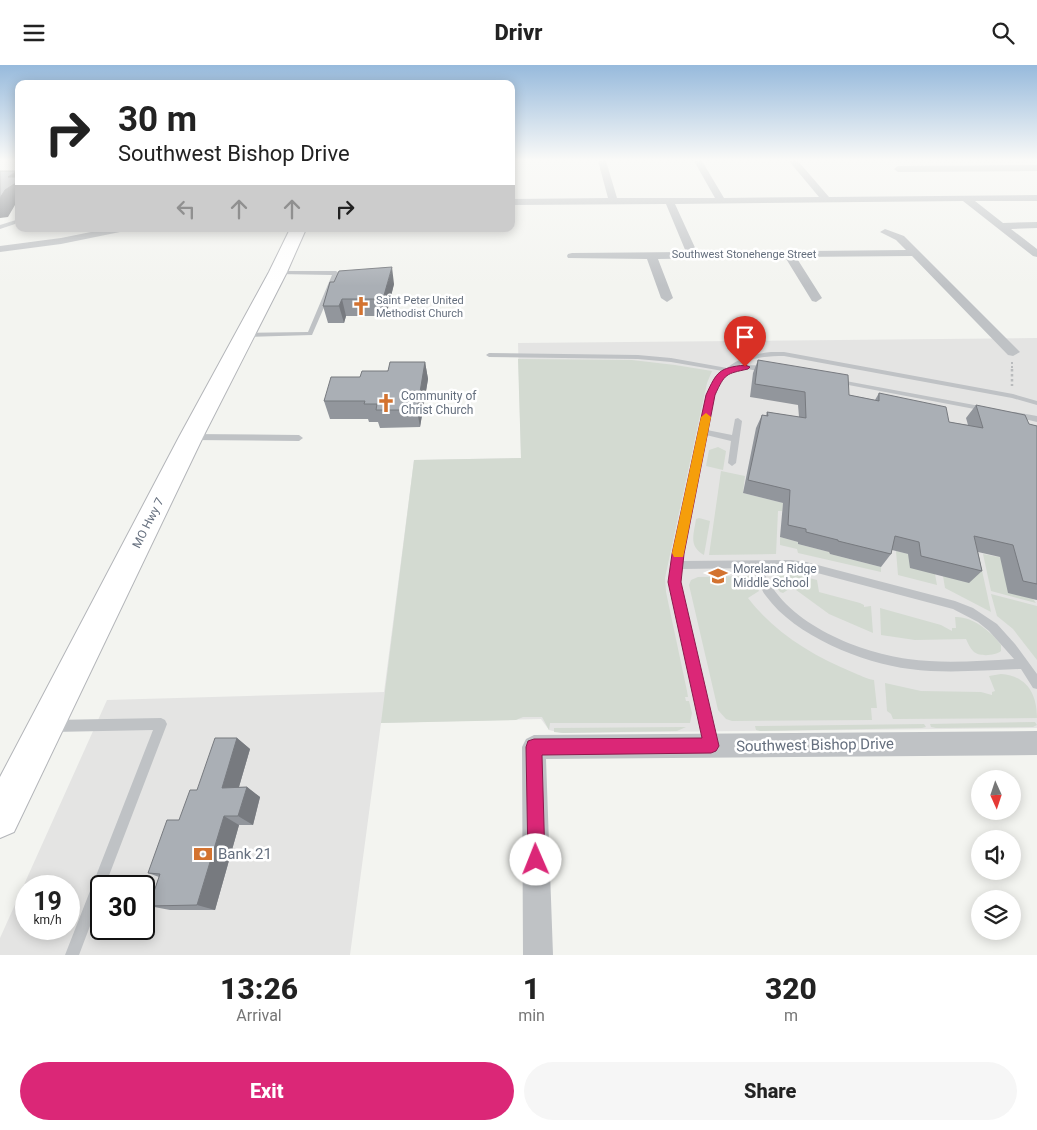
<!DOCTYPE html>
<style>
body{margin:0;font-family:Roboto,sans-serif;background:#f6f6f6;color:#222;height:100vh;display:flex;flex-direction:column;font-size:19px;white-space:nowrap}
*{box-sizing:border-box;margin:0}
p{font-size:16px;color:#767676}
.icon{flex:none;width:28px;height:28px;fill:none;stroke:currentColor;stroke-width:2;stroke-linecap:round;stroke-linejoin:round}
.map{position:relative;height:890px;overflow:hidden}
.side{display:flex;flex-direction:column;background:#fff;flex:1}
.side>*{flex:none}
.top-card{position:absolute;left:15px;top:15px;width:500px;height:152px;border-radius:10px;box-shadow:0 2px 12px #0003;background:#fff;color:#222;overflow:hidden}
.needle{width:32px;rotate:177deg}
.tools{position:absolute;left:971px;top:705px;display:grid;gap:10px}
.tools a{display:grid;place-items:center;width:50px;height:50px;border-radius:50%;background:#fff;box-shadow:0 2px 12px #0003;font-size:25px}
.speed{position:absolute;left:15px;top:810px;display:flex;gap:10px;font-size:25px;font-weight:700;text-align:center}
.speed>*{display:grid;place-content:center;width:65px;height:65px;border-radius:50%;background:#fff;box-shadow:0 2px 12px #0003;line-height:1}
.speed small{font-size:12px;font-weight:400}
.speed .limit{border:2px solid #111;border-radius:8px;background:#fff;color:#111}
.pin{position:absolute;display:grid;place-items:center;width:42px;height:42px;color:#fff;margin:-51px -21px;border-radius:50% 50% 50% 0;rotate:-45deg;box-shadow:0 0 5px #0007}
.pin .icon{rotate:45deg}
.me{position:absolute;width:55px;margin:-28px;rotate:359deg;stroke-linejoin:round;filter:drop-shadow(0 0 4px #0008)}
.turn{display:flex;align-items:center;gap:18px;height:105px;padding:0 20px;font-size:22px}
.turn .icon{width:65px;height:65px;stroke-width:2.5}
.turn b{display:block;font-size:35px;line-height:42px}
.lanes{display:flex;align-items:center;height:48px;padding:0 20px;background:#0003;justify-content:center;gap:25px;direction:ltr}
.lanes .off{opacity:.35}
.eta{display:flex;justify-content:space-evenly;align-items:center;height:85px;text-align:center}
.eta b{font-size:30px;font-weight:800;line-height:35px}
.cta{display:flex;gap:10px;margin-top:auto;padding:10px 20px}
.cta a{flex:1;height:58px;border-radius:30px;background:#db2777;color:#fff;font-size:20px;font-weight:800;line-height:58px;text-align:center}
.cta a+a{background:#f6f6f6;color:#222}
header{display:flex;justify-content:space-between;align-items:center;height:65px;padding:0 20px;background:#fff;font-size:22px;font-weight:800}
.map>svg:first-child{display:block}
.built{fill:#e4e4e3;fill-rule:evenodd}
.green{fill:#d3dad1}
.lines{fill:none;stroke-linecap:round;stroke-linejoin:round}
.primary-casing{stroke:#b3b5b9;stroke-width:2}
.path-far1{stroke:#b9bbbd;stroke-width:2;stroke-dasharray:2 2;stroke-linecap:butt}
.path{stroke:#b9bbbd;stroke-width:2.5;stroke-dasharray:2.5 2.5;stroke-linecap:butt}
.service{fill:#bfc2c5;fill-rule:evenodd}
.minor{fill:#bfc2c5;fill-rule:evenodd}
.primary{fill:#fff;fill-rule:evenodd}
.wall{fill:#92969c}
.shaded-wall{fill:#777a7f}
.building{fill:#aaafb5;stroke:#777a7f}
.route{fill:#db2777;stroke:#8e194d}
.slow{fill:#f59e0b}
.labels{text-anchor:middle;stroke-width:5;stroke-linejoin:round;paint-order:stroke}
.far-street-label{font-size:11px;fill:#656f7e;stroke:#fff}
.far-poi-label{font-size:11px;fill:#656f7e;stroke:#fff;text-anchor:start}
.poi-label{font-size:12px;fill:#656f7e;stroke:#fff;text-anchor:start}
.street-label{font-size:12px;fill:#656f7e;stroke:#fff}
.near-street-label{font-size:15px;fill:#656f7e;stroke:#fff}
.near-poi-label{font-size:15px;fill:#656f7e;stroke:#fff;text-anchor:start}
</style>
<header><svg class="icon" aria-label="menu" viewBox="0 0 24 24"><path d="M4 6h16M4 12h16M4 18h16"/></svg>Drivr<svg class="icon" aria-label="search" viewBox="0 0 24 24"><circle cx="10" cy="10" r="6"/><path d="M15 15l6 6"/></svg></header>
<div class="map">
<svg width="1037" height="890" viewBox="0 0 1037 890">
<rect width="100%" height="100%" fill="#f3f4f0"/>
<!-- built -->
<path class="built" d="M1037,273V663L562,668L549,665L541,654L381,658L350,890H0V873L107,635L384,627L414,395L521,393L518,278ZM26,821H69V864H26ZM101,821H144V864H101Z"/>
<!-- green -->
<path class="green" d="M518,294L632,295L675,300L712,306L707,318L665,513L666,527L687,626L688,632H685L686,636H689L692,648L690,658H550L549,665L542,652H523L516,655L381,658L414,395L521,393Z
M718,382L726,386L723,405L706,401L709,385Z
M721,406L745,411L743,428L783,438L782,446H778L776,489L709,490Z
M699,453L710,456L704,490C688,481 694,469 696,454Z
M780,472L798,477V479L829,487L830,489L881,502V507L798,488L797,484L780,480Z
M957,483L978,487L991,547L945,523L943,511Z
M896,486L908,489L935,509L937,520L898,510Z
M983,489L1004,493L1036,538L991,526Z
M786,507L817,515L819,527L860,538L864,540V542L871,541L873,568L829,549L792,522L783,528L780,527L774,518V512L777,508Z
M749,511L754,515L759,526L748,533C775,568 812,590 852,607C860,610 866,614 874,615L877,643H871L872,655L732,656L726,654L718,645L689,520L691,515L698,512Z
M991,529L1037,541V595L1013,564L997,551Z
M880,543L941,560L952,566V563H956L955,552C972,551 992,567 1001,580V586C995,591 978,592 973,586C970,583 968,578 966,574L915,575L881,570Z
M1001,609C1027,611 1037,629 1037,653L893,654L891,649L887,646L885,618L921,626L981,627L992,630V627L995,626L989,611Z
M1035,657L1037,660L1033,662L936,663L931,662L930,659Z
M924,659L926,662L922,663L760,666L756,665L755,661Z
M686,662L677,666L563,668L554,667V663Z"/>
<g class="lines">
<!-- primary casing -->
<g class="primary-casing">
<path id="primary" d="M290,164H306L287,207L203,372L14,767L0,773V712L179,372L269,207Z"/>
</g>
<!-- path-far1 -->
<path class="path-far1" d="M1012,297V305"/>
<!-- path -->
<path class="path" d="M1012,304V321"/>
<!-- service -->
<path class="service" d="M16,155L19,157L18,158L0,164V160Z
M276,206H336L339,208L312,270L244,272L241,270L244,268L308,267L332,210L278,209L276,208Z
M771,287H784L1013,329L1037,336V340L1012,333L784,291C768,291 752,292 738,301C747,300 761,299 769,304C763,308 754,305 747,304C714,303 712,341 707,365L732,370L735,354L738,353L742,356L736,398L732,401L728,398L731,376L706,370L682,496L791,495L806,497L955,536L973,543L997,559L1015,579L1037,609V624L1033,623L1021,604C984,605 947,609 910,604C862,598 795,571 766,531C760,523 756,513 753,503L681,504L679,517L716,678L714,682L710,684L706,682L669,517L673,489L706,330L714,317L723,306L671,297L638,294L489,292L486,290L489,288L638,290L671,293L727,303C740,292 755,289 771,287ZM762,503H791L806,505L953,544L978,557L989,566L1014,594C979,596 943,599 908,594C854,586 783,557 762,503Z
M835,314L985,342L989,344L985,346L838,318H835Z
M1012,347H1015L1037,351V357L1012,351L1011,349Z
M191,369L299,370L303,373L299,376L191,375L187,372Z
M161,653L165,655L167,659L105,821H101V832L79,890H65L153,665L53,667L49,665L47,661L49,657L53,655Z"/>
<!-- minor -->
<path class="minor" d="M598,96H606L617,133H715L694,96H702L724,133L819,132L789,96H798L829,132L1037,130V136H975L1003,158L1037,157V163L1011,164L1037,184V192L1033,191L963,136L675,139L697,187L906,185L896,175L880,167L885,164L904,171L1020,287L1013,291L1008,290L912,191L796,192L822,233L816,237L812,236L785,192L658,194L673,233L667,237L661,233L647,194L568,193L567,191L568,189L572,188L686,187L666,139L511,140V134L608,133Z
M1037,100V106L898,107L894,104L898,101Z
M106,164H125L120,167L61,179L0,187V181L61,173Z
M1037,666V690L546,694L553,890H523L522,682L526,674L534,670Z"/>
<!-- primary -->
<use href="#primary" class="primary"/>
</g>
<!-- wall -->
<path class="wall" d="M330,217L394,219L386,251H346L344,258H328L323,241Z
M758,295L849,330L875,335L879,328L949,357L968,360L966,353L976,340L1029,359L1037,361V535L1008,528L1000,492L978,487L982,506L969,518L910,503L908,489L892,485L891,489L881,502L830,489L829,487L798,479V477L780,472L783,438L743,428L756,363L762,350L766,351L767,347L799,352L798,340L750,332L753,308Z
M425,297L428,314L420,362L380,363L378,357H369L368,354H330L324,336L360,312Z
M237,673L250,684L239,722H247L260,732L253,760H239L215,845H170L149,841L159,812L148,808L197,725Z"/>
<!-- shaded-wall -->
<path class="shaded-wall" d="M17,106L19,108V137L15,140L8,152L0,153V133L8,112Z
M392,202L394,219L386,251L383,234Z
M342,234L346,251L344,258L339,241Z
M425,297L428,314L420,362L417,345Z
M237,673L250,684L236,732L222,723Z
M247,722L260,732L253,760L238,751Z
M224,751L239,760L215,845L197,840Z"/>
<!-- building -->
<path class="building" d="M0,106H17L8,112H19V116L5,125L0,133Z
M392,202L383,234H342L339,241H323L330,217H334L339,206Z
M758,295L848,310L849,330L879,336V328L946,342L949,357L983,363L976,340L1025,350L1029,359L1037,361V519L1023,516L1013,480L974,471L982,506L921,491L919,477L895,471L891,489L838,476V475L806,467V464L788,460L790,425L748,415L762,350L768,351L767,347L806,353L805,327L755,319Z
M390,297H425L417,345H376L377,339H364L365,336H324L331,312H360L362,306H388Z
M215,673H237L222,723L247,722L238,751H224L197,840L149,841L160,809L148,808L167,755H179L190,725H197Z"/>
<!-- sky -->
<linearGradient id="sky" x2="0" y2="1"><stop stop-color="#97badc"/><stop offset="0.43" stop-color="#fafaf8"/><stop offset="1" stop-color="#fafaf8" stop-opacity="0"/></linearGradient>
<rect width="1037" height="221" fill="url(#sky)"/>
<!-- route -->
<path class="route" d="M745,300L750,302L748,304C726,309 725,308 715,330L684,489L681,517L719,681L716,686L711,688L542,690L545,795L542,801L536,804L530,801L528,795L526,682L528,676L534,674L702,673L668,517L672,489L706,330C717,306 719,303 745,300Z"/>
<!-- slow -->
<path class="slow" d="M706,348L711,352L684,488L683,492H674L672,488L701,352Z"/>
<!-- icons -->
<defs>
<g id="church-bare" transform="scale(1.5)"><path d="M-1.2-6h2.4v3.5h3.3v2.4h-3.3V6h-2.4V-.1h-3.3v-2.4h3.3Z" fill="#d37330" stroke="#fff" stroke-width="2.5" paint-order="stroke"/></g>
<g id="school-bare" transform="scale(1.5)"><path d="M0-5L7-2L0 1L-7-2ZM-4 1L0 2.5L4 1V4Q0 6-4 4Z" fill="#d37330" stroke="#fff" stroke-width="2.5" paint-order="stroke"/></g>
<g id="bank-bare" transform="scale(1.5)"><path d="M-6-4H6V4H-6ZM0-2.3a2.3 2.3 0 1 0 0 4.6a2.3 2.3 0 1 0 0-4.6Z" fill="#d37330" stroke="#fff" stroke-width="2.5" paint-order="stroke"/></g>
</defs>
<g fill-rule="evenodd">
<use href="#church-bare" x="361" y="241"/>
<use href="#church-bare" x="386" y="338"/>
<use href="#school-bare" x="718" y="511"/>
<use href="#bank-bare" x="203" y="789"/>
</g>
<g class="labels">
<!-- far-street labels -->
<g class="far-street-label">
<text x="744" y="193">Southwest Stonehenge Street</text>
</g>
<!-- far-poi labels -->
<g class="far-poi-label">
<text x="376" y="239">Saint Peter United<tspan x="376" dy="13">Methodist Church</tspan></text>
</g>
<!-- poi labels -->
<g class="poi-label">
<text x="401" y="335">Community of<tspan x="401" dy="14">Christ Church</tspan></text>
<text x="733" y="508">Moreland Ridge<tspan x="733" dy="14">Middle School</tspan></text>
</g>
<!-- street labels -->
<g class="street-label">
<text transform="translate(148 458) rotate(-63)" y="4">MO Hwy 7</text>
</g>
<!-- near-street labels -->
<g class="near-street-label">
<text transform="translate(815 680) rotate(-1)" y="5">Southwest Bishop Drive</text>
</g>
<!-- near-poi labels -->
<g class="near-poi-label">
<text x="218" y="794">Bank 21</text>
</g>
</g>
</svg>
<div class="tools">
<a><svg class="needle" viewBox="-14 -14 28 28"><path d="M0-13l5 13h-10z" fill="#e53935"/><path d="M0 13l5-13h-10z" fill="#767676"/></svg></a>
<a><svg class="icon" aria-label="sound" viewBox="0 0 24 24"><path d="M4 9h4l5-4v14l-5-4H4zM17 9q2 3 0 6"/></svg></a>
<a><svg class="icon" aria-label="layers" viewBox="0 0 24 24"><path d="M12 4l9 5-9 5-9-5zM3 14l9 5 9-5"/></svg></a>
</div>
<div class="speed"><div>19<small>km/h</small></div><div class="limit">30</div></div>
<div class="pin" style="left:745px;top:302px;background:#d93025"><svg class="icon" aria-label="arrive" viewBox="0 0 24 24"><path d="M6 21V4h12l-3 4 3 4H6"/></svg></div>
<svg class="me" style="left:536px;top:795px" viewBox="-20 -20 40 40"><circle r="19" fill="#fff"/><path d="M0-13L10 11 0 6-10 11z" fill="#db2777"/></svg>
<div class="top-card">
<div class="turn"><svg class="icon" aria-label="right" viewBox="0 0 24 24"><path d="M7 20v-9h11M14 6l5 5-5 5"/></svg><div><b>30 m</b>Southwest Bishop Drive</div></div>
<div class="lanes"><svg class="icon off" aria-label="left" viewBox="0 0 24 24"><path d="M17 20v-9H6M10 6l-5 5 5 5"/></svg><svg class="icon off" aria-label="ahead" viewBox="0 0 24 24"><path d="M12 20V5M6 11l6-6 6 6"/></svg><svg class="icon off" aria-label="ahead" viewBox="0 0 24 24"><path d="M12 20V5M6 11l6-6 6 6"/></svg><svg class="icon" aria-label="right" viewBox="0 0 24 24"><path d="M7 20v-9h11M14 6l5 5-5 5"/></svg></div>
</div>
</div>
<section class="side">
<div class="eta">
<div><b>13:26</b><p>Arrival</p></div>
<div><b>1</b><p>min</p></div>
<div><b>320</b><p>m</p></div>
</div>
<div class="cta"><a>Exit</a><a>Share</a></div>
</section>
